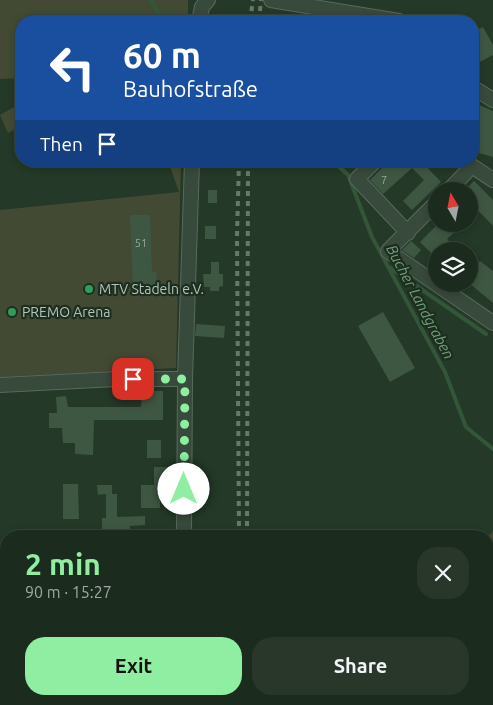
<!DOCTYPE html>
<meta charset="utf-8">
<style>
body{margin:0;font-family:Ubuntu,sans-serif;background:#28372a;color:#f1f3f6;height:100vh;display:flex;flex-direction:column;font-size:19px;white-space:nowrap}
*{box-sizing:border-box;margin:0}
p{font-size:16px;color:#a0a7a4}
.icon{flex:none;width:28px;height:28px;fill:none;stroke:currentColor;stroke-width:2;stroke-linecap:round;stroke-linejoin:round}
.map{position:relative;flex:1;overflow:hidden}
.details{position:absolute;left:0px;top:530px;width:494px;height:175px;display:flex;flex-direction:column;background:#1b2b1d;border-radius:20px 20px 0 0;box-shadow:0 2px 8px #0003,0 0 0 1px #39473b}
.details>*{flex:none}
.banner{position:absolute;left:15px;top:15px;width:464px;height:152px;border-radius:20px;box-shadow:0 2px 8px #0003,0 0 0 1px #39473b;background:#1a4fa0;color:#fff;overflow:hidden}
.needle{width:32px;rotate:350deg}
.tools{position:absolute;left:428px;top:182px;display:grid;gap:10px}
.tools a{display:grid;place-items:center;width:50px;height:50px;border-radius:50%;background:#1b2b1d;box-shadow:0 2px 8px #0003,0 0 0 1px #39473b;font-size:25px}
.pin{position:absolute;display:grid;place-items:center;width:42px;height:42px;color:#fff;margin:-21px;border-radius:10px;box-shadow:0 2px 8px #0006}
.me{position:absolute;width:55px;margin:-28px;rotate:0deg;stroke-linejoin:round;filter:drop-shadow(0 0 4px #0008)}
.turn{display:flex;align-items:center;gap:18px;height:105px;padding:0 25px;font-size:22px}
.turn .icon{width:65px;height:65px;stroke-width:2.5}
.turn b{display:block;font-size:35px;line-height:42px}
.then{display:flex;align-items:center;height:48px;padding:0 25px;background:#0003;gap:10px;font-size:19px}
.round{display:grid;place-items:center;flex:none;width:52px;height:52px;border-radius:20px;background:#28372a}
.head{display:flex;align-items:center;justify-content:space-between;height:85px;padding:0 25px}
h1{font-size:30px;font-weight:700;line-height:38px;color:#8feea1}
.cta{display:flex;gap:10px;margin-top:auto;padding:10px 25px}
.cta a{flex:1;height:58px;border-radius:20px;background:#8feea1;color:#111;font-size:20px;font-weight:700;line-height:58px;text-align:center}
.cta a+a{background:#28372a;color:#f1f3f6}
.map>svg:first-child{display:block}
.green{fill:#424a34}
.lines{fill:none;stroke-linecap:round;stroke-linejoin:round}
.stream{stroke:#335638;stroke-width:4}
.building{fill:#3e5742}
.minor-casing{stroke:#586a5c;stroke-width:16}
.minor{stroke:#384a3b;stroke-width:14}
.rail{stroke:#657a69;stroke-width:4;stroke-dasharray:5 5;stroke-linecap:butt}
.route{stroke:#8feea1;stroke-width:9;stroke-dasharray:0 16.2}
.leisure-dot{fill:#2e9e5b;stroke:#1d2e20;stroke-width:2}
.labels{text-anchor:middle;stroke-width:4.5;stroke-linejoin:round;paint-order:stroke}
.number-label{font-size:11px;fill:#96aa9a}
.poi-label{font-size:14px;fill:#b3c5b7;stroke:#1d2e20;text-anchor:start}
.water-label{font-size:15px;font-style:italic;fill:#6fa176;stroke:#1d2e20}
</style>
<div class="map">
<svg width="493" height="705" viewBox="0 0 493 705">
<rect width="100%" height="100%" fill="#243927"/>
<!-- green -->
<path class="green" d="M0,0H188V21H21V78L0,79Z
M21,103V126L8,133L0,115Z
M168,161H181L176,368L0,377V210L179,192Z
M493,531V705H462L461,699H488V537Z"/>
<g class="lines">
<!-- stream -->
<path class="stream" d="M151,0L162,21
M333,161L348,175L372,237L445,372L466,427L493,449
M389,267L486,334"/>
</g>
<!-- building -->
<path class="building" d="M483,27L493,45V55L478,63L472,54V32Z
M472,102L493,111V157L472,151L478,125L474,124L476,118L472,116Z
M389,161H421L441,182L412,210L403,201L424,180L412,168L383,194L370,180Z
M474,181L493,200V226L469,201V186Z
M208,190H217V203H208Z
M130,215H150L152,272L156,271L157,285L133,286Z
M438,224H463L447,239L450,242L440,251H436L435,257L420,242Z
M205,226H216V239H205Z
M411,241L421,250L414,258L402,250Z
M480,261L493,271V303L469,283V274Z
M211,262H219V274H223V286L219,287V291H210V287H204L203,274H211Z
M383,312L415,368L390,382L358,326Z
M196,324L225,326L224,338L195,336Z
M142,391H163V420H94L93,455L75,454V443H63L62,428H49V413H57L56,397L66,396L68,407H141Z
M147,440H161V458H147Z
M154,467H169V488H160V508H141V485H154Z
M63,484H78L79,519H63Z
M97,485H112V494H117V517L145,516V525L130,526V536H111V532H102V518H106V494L98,495Z"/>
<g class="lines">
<!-- minor casing -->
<g class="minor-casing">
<path id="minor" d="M271,0L399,21
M199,21L202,7L208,0
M472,87L493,100
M375,161L357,179L408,233
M466,162L493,180
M448,191L472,166
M436,203L388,251L493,323
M0,385L116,379H185
M184,536L185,379L192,161
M187,699V705"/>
</g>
<!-- minor -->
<use href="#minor" class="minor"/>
<!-- rail -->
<path class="rail" d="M250,21L253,0
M259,21L261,0
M239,536L237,236L239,161
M247,536L248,161
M249,699V705"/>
</g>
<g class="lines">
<!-- route -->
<path class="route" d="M133,379H185L184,489"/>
</g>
<!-- markers -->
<g class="leisure-dot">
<circle cx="89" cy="289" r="5"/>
<circle cx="12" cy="312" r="5"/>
</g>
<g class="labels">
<!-- number labels -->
<g class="number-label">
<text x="384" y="184">7</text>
<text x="141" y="247">51</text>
</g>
<!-- poi labels -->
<g class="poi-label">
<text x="99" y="294">MTV Stadeln e.V.</text>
<text x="22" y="317">PREMO Arena</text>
</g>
<!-- water labels -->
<g class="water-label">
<text transform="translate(420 302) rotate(62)" y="5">Bucher Landgraben</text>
</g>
</g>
</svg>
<div class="tools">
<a><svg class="needle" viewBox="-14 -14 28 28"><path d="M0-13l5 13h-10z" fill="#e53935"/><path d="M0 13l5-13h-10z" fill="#a0a7a4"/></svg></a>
<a><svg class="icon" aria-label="layers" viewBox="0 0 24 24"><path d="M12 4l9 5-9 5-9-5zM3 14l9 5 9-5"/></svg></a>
</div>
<div class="pin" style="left:133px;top:379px;background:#d93025"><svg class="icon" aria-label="arrive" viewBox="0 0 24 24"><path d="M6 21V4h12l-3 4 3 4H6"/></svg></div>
<svg class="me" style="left:184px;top:489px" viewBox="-20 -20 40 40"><circle r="19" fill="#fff"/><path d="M0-13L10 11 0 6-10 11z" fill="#8feea1"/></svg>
<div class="banner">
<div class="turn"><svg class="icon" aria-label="left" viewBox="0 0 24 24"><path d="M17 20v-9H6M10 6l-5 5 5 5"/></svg><div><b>60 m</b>Bauhofstraße</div></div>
<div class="then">Then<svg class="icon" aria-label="arrive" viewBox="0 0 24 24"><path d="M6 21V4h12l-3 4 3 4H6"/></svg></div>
</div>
<section class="details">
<div class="head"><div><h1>2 min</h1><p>90 m · 15:27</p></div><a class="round"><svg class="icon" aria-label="close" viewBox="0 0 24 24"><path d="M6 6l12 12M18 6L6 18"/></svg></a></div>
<div class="cta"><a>Exit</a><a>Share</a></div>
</section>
</div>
